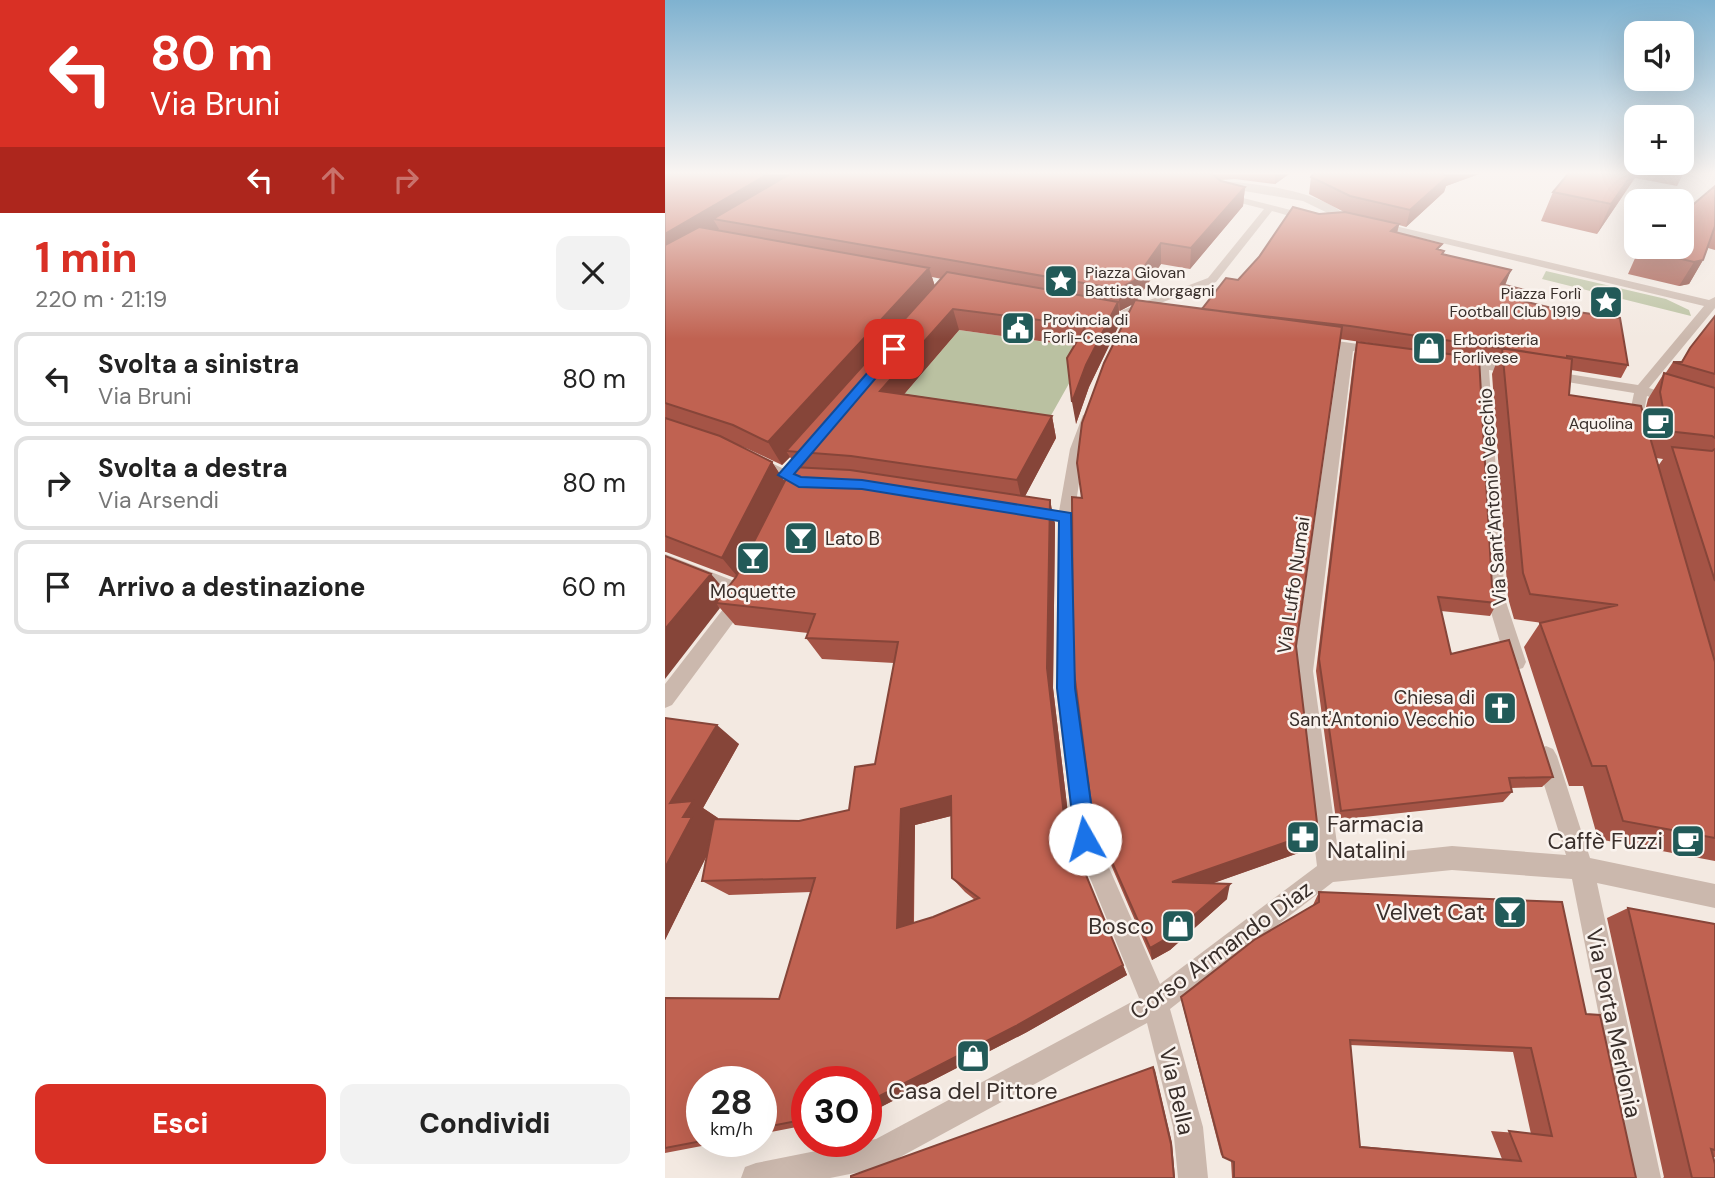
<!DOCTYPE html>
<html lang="it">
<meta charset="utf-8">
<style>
body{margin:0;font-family:"DM Sans",sans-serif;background:#f2f2f2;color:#222;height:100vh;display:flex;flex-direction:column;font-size:26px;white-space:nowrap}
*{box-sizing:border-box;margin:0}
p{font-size:23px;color:#767676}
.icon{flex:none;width:38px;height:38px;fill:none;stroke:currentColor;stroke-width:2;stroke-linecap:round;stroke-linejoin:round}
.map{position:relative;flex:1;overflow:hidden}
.drawer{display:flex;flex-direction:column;background:#fff;width:665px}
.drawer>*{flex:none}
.top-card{background:#d93025;color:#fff;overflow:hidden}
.fabs{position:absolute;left:959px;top:21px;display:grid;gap:14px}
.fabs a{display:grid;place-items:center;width:70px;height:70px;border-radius:14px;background:#fff;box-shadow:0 7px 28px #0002;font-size:35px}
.speed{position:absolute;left:21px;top:1066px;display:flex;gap:14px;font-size:35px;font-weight:700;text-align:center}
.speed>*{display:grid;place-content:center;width:91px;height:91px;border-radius:50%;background:#fff;box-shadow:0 7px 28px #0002;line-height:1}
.speed small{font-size:18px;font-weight:400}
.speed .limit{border:10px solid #d22;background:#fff;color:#111}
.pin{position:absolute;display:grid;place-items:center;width:60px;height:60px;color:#fff;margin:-30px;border-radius:14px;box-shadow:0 4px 10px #0006}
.me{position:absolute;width:77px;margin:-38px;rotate:353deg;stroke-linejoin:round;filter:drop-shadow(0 0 5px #0008)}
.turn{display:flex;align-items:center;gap:24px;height:147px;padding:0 35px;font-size:32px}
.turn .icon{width:91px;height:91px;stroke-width:2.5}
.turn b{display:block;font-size:49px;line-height:60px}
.lanes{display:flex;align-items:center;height:66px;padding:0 35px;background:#0003;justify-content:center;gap:35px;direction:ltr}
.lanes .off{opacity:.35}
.round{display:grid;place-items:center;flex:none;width:74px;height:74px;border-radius:14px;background:#f2f2f2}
.summary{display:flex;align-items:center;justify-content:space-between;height:119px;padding:0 35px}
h1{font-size:42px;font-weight:800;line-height:52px;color:#d93025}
.cta{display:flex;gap:14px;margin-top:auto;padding:14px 35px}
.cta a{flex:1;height:80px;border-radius:14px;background:#d93025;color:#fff;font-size:28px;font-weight:800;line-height:80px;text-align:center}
.cta a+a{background:#f2f2f2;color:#222}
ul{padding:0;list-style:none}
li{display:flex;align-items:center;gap:21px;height:94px;margin:0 14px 10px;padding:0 21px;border:4px solid #e0e0e0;border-radius:14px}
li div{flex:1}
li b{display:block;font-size:26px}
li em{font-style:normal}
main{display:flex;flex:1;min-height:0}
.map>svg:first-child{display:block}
.green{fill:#bac1a1}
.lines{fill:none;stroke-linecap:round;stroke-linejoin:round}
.minor{fill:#cbb8ad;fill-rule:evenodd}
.wall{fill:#a55446;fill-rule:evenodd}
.shaded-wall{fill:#864539}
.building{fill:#c06251;stroke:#864539;stroke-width:2;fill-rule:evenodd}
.route{fill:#1a73e8;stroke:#114b97;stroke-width:2}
.labels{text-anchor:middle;stroke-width:5;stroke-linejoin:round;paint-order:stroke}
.far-poi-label{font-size:16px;fill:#392f2b;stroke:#faf3ee;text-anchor:start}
.street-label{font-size:19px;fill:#392f2b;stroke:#faf3ee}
.poi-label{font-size:19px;fill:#392f2b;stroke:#faf3ee;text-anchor:start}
.near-poi-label{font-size:23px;fill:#392f2b;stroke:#faf3ee;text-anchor:end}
.near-street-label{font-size:23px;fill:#392f2b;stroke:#faf3ee}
</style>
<main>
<section class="drawer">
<div class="top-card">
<div class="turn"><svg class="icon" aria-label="left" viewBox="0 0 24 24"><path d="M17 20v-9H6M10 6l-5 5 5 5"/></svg><div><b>80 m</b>Via Bruni</div></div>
<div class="lanes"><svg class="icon" aria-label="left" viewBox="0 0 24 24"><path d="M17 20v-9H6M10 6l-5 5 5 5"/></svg><svg class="icon off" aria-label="ahead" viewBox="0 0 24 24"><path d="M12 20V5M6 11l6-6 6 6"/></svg><svg class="icon off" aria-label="right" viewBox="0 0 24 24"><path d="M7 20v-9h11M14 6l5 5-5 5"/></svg></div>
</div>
<div class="summary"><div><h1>1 min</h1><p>220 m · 21:19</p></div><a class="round"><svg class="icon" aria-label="close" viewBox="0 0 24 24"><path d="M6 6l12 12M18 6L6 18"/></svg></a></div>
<ul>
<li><svg class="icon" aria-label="left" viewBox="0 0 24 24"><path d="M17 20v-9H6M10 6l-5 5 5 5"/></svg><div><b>Svolta a sinistra</b><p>Via Bruni</p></div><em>80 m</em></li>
<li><svg class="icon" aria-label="right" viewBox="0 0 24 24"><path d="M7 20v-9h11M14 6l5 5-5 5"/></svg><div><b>Svolta a destra</b><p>Via Arsendi</p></div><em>80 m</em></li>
<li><svg class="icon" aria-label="arrive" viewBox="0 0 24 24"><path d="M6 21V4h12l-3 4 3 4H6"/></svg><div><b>Arrivo a destinazione</b></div><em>60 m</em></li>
</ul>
<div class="cta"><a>Esci</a><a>Condividi</a></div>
</section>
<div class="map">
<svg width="1050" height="1178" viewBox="0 0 1050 1178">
<rect width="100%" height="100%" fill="#f3e9e1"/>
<!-- green -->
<path class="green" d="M881,271L1001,299L1024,310L1026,316L877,279Z
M294,330L424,348L375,435L224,412Z"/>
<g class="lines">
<!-- minor -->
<path class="minor" d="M555,181C590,183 659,191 683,218C661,231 631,217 607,211L551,282L469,313L472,319L470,321H462L456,312L458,310L543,278L599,209L556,198L545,187ZM556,187L638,201L671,217H653L562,194L554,189Z
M709,221L1044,300L1050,297V308L984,388L1050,409V418L982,396L976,427L969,431L962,427L969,393L884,379L878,375L884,371L973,385L1039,306L706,226V222Z
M651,338L714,347L720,351L714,355L688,351L648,671L674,858L787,846L901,855L870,756L874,749L881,746L888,749L892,756L925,858L1050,884V908L932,883L996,1178H966L907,879L787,870L668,882L505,1009L538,1127L543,1178H513L508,1127L482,1023L215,1168L165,1178H76L80,1167L91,1163L211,1139L474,998L409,839L391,688L393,517L405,449L418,415L423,414L430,418L419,449L409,517L411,688L431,838L495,984L652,866L628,671L675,349L647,345L645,342Z
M790,357L852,366L858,370L852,374L824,370L840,599L861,662L858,668L851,670L844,668L841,662L822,599L811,368L786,364V358Z
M94,457L136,477L150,478L153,482C137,498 105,473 89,465L87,462L89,459Z
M0,554L87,588L90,593L7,705L0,708V684L69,595L0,567Z"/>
</g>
<!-- wall -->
<path class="wall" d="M0,174H624L610,184L570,179L555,180L580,187L578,206L525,269L496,264L472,300L537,309L654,214L679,212L644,194L646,177L648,174H814L781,186L779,192L741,227L734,225L732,233L779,251L778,254L841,283L839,285L860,290L856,300L963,365L956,378L906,370L904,395L979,415L983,399L999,373L1000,374L1008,362H1016L1025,348L1050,316V861L933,839L918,786H904L859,647L875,623H878L849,619L843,598L827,374L832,361L814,359L827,586L832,603L825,616L776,611L786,654L888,777L877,787L846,788L847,792L838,802L671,820L651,671L689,355L692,342L745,349L675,339L631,646L653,831L645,849L548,883L562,899L505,950L487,960L434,837L428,819L417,498L468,304L454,311L455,323L424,387L411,424L410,346L294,330L239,394L387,416L391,438L360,496L390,523L388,688L406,839L462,975L362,1032L210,1110L201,1112V1082H142V1125L96,1134V1082L37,1141H63L0,1153V998L114,999L146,892L64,895L37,881L42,855L0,940V718L74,744L38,808L53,818V819L134,821L184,810L210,764L229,663L157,659L141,638L143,633L70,625L55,608L0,556L60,591L70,578L1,552H0ZM267,277L277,279L270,286ZM73,445L83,449L117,465L125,457L131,467L119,481L107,462ZM991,458L998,459L993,466ZM286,816L287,878L300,892L310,900L268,917L249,923L250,825Z
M903,174H1018L1012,186L970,178L932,234L876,221L888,192Z
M1050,186V250L1043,248L1038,260L1024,284L1014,286L963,274L975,247H1017Z
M654,892L921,1014L971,1178H567L566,1161L556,1155L517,1003L516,997L648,905ZM685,1045L848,1052L866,1134L826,1131L837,1159L695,1146Z
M963,908L1050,924V1157H1048L1050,1178H998L999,1177L942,918Z"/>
<!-- shaded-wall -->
<path class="shaded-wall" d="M103,174H143L48,219L54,229L0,262V234Z
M610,174H624L610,184Z
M772,174H814L781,186L779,192L741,227L745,210Z
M967,174H972L932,234L946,204Z
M580,187L578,206L525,269L526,248Z
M734,224L731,236L726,231Z
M496,243V264L470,303L455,311L453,289Z
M1038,260L1024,284L1014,286L1029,262Z
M264,268L271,290L121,451L125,457L117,465L103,442Z
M846,270L841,283L831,297L836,284Z
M453,302L455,323L424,387L411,424L407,402L421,365Z
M288,309L294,330L224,412L215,391Z
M387,416L391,438L357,502L352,480Z
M107,462L122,485L76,581L57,558Z
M385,500L390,523L388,688L406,839L462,975L362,1032L210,1110H201V1103L400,824L382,668Z
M46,574L65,596L51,603L55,608L0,679V629Z
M52,725L74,744L38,808L53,818L47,830L53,833L0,940V868L18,817L5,803Z
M286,796L298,813L250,825L248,939L232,928L236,809Z
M653,831L645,849L509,897L507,882Z
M565,884L562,899L505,950L487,960L485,948Z
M488,1067L490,1070L507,1143L510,1178H509Z"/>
<!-- building -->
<path class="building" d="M0,174H103L0,234Z
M125,174H547L556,181L580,187L526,248L496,243L469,281L453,289L48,219Z
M648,174H778L783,176L745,210L685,196L646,177Z
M903,174H967L946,204L888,192Z
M1050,186V226L1038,260L1029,262L975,249L976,247H1017V214Z
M628,207L654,214L680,212L734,224L726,231L777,244L772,249L779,251L777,254L846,270L836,284L860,290L854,300L891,309L955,318L963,365L902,356V358L685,326L537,309L561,278L573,280L594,257Z
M34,227L264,268L103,442L68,425L0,403V245Z
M282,272L453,302L421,365L407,402L402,358L421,326L288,309L215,391L387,416L352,480L186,456L121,451Z
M470,300L677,327L631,646L653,831L507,882L565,884L504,937L485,948L428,819L408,664L407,497L417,498L412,463L417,423L439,363Z
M1050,316V374L1008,362H1017L1025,348Z
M692,342L814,358L827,586L832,603L773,597L786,654L844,640L888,777L844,778L847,792L676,811L654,659Z
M837,348L907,359L904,395L976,406L1050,662V838L958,821L941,766H927L875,623L953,605L865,594L858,573Z
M999,373L1050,388V438L1047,436L1002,431L995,392Z
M0,418L55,436L107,462L57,558L0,536Z
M1007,447L1047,451L1050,449V581Z
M127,467L185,470L385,500L382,668L400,824L458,965L351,1026L201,1103V1082H142V1119L96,1128V1082H37V1141L0,1148V998L114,999L150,878L37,881L49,819L134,821L184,810L190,767L210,764L233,642L141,638L150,614L51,603L71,577ZM286,796L287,878L314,898L268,917L232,928L236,809Z
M0,556L46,574L0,629Z
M0,718L52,725L5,803L28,801L18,817H27L0,868Z
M654,892L897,902L921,1014L935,1015L971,1178H569V1162L558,1157L516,997L589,940L654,902ZM685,1040L866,1048L887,1136L844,1131L856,1161L695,1147Z
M963,908L1050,924V1150L1046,1149L1050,1164V1178H1027Z
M488,1067L506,1144L509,1178H186V1176Z"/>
<!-- sky -->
<linearGradient id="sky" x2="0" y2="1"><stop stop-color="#7fb2d0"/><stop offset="0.51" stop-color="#faf5f2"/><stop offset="1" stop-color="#faf5f2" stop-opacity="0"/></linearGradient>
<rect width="1050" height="339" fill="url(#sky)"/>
<!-- route -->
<path class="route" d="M229,346L233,347V352L129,474L136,477L197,480L406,513L410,688L431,839L428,847L420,850L413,847L410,839L392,688L394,521L197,489L134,487L113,475L225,347Z"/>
<!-- icons -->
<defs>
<g id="sight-square" transform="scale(1.75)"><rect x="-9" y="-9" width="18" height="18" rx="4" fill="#225a58" stroke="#faf3ee"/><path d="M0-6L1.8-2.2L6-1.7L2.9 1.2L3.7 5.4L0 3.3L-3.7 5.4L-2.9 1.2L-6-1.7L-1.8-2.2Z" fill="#fff"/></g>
<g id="civic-square" transform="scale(1.75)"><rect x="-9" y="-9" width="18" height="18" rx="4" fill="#225a58" stroke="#faf3ee"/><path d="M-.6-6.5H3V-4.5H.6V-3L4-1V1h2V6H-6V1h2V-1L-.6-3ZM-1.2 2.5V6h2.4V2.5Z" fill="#fff"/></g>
<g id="shop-square" transform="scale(1.75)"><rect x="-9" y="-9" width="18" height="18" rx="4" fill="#225a58" stroke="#faf3ee"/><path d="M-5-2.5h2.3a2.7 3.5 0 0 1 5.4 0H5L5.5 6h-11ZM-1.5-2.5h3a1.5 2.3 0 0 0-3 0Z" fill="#fff"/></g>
<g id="cafe-square" transform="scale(1.75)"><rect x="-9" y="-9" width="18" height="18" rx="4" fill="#225a58" stroke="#faf3ee"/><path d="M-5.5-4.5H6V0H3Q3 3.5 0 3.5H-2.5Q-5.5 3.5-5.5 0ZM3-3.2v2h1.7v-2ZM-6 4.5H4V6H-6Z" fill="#fff"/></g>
<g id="bar-square" transform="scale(1.75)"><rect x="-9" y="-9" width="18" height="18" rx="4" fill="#225a58" stroke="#faf3ee"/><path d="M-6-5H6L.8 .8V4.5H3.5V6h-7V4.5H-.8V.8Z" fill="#fff"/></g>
<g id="church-square" transform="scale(1.75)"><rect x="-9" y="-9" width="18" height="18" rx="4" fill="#225a58" stroke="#faf3ee"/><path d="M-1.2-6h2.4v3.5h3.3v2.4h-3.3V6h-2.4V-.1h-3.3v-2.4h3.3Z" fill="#fff"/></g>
<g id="pharmacy-square" transform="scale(1.75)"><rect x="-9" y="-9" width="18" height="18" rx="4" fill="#225a58" stroke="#faf3ee"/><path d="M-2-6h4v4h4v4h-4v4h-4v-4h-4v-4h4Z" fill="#fff"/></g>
</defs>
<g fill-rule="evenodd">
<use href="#sight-square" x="396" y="281"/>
<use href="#sight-square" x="941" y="302"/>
<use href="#civic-square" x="353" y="328"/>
<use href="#shop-square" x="764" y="348"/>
<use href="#cafe-square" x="993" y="423"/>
<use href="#bar-square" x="136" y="538"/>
<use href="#bar-square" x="88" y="558"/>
<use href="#church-square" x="835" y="708"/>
<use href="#pharmacy-square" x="638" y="837"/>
<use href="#cafe-square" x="1023" y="841"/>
<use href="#bar-square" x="845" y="912"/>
<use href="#shop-square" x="513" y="926"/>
<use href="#shop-square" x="308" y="1056"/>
</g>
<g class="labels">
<!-- far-poi labels -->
<g class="far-poi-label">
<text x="420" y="278">Piazza Giovan<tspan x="420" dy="18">Battista Morgagni</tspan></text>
<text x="916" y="299" text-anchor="end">Piazza Forlì<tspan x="916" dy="18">Football Club 1919</tspan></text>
<text x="378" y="325">Provincia di<tspan x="378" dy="18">Forlì-Cesena</tspan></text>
<text x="788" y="345">Erboristeria<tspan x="788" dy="18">Forlivese</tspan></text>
<text x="968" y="429" text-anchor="end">Aquolina</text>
</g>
<!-- street labels -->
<g class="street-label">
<text transform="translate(827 497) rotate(-94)" y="7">Via Sant'Antonio Vecchio</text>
<text transform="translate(628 585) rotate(-82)" y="7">Via Luffo Numai</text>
</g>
<!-- poi labels -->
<g class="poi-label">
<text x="160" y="545">Lato B</text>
<text x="88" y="598" text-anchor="middle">Moquette</text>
<text x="810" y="704" text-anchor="end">Chiesa di<tspan x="810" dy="22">Sant'Antonio Vecchio</tspan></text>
</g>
<!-- near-poi labels -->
<g class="near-poi-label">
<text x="662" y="832" text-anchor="start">Farmacia<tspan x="662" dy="26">Natalini</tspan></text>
<text x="998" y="849">Caffè Fuzzi</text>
<text x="820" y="920">Velvet Cat</text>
<text x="489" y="934">Bosco</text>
<text x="308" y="1099" text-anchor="middle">Casa del Pittore</text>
</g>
<!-- near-street labels -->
<g class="near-street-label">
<text transform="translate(556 950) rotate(-36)" y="8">Corso Armando Diaz</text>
<text transform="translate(949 1023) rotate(78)" y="8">Via Porta Merlonia</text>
<text transform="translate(512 1091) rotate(77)" y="8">Via Bella</text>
</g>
</g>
</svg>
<div class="fabs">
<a><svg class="icon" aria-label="sound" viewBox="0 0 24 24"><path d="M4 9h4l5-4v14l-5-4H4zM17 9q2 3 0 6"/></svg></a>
<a>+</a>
<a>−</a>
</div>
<div class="speed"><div>28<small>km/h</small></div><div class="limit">30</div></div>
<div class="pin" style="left:229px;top:349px;background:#d93025"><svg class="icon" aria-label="arrive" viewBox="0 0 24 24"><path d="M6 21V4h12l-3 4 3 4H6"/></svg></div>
<svg class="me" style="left:420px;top:839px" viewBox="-20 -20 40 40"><circle r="19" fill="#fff"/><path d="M0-13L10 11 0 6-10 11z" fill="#1a73e8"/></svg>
</div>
</main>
